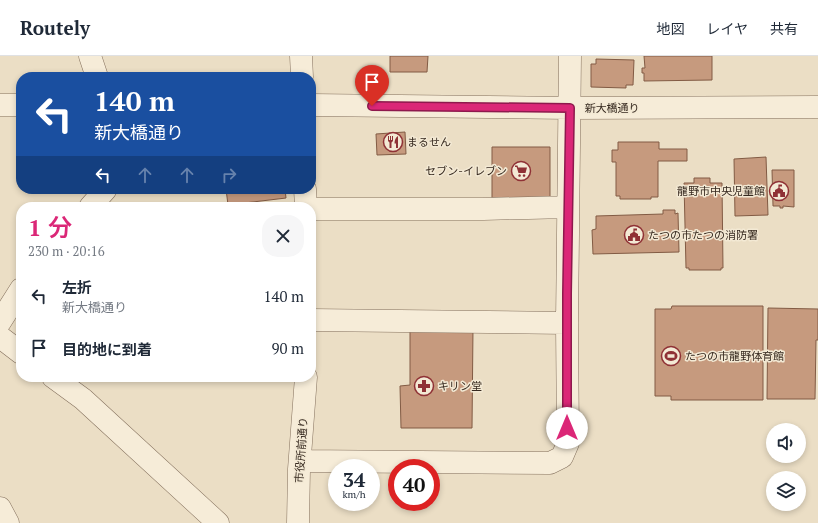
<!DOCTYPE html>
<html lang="ja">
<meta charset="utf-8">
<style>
body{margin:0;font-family:"PT Serif","Noto Sans JP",serif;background:#f6f6f7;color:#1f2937;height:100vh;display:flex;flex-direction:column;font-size:15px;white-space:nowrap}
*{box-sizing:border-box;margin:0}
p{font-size:13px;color:#747a83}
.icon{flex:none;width:22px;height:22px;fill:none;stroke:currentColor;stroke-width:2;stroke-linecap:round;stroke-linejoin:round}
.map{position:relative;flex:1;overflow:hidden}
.details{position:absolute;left:16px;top:146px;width:300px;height:180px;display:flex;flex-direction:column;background:#fff;border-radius:16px;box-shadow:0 2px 6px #0003}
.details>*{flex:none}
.top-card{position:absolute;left:16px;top:16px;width:300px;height:122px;border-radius:16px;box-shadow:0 2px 6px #0003;background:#1a4fa0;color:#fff;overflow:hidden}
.tools{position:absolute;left:766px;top:367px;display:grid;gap:8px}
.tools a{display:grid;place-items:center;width:40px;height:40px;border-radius:50%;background:#fff;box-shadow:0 2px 6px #0003;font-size:20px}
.speed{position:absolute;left:328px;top:403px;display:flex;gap:8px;font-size:20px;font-weight:700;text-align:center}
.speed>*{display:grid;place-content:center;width:52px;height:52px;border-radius:50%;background:#fff;box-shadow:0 2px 6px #0003;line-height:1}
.speed small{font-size:10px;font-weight:400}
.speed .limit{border:6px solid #d22;background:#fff;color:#111}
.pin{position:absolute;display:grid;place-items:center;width:34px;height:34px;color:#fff;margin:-41px -17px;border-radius:50% 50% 50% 0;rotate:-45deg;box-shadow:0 0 4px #0007}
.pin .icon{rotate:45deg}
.me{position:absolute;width:44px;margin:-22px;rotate:0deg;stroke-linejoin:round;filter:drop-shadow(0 0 3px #0008)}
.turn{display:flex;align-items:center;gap:14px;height:84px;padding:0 12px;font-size:18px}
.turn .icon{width:52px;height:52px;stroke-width:2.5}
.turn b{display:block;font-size:28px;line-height:34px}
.lanes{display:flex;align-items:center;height:38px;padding:0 12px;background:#0003;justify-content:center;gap:20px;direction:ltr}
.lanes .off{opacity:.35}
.round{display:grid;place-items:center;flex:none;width:42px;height:42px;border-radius:16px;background:#f6f6f7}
.head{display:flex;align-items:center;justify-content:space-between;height:68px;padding:0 12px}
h1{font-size:24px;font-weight:600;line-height:30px;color:#db2777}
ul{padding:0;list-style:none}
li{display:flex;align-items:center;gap:12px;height:52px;padding:0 12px}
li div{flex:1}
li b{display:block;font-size:15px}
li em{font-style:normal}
header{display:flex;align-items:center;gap:24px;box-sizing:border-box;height:56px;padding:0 20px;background:#fff;border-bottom:1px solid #e0e1e3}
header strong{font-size:19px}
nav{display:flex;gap:22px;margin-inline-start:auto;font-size:14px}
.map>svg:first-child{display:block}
.building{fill:#c69a7e;stroke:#825b44}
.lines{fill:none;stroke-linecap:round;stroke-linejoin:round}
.minor-casing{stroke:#84705d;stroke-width:23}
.minor{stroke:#f6ecd8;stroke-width:22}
.route-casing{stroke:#8e194d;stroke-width:10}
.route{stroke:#db2777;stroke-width:7}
.labels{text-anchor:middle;stroke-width:3;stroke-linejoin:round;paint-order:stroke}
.street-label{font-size:11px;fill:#36291f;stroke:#f3e9d4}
.poi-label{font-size:11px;fill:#36291f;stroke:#f3e9d4;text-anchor:start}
</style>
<header>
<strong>Routely</strong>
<nav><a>地図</a><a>レイヤ</a><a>共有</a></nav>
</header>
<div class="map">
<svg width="818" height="467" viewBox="0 0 818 467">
<rect width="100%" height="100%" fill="#ebdec5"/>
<!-- building -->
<path class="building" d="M390,0H428L427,16H390Z
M644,0H712V24L644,25V17H642V12H645Z
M596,3L634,4L633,29H626V32L591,31V8H596Z
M405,76L406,98L377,99L376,78Z
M618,86H659V93H687V105H658V141H651V143H620V140H616V106H612V94H618Z
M492,91H550V142H492Z
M766,101L768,159L735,160L734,103Z
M772,114H794V151L783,150V152H780V150H773Z
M694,122H710V127H722L723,212H721V214H689V212H686L684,127H694Z
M226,133H285L286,142L228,149Z
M663,154H675V158L678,157L679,196L593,198L592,174L596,173V160L663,158Z
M672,250H763V344H671V340H655V253H671Z
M768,252L818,253V284H816L815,343H767Z
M410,272H473L472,372H401L400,330L410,329Z"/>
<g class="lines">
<!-- minor casing -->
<g class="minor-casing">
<path id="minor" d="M90,0L97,21
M301,0L302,21
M0,49H21
M311,49L570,52L818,51
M305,133L306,151
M90,151L106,133
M311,153H483L568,151
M311,264L567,267
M0,266L21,233
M0,281L21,297
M53,321L83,343L218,467
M300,405L550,407L562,401L568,387L567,267L570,0
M0,452L8,467
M298,467L299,413L306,321"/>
</g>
<!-- minor -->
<use href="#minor" class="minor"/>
</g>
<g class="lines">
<!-- route casing -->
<g class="route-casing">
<path id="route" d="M372,50L570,52L567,238V372"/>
</g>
<!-- route -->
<use href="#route" class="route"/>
</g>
<!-- icons -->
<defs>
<g id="restaurant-ring" transform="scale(1)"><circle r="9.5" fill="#f3e9d4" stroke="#8f3135" stroke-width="1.5"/><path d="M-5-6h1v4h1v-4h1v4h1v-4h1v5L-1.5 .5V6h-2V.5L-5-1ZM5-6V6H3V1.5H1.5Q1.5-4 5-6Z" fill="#8f3135"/></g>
<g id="supermarket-ring" transform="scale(1)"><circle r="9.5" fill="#f3e9d4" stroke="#8f3135" stroke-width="1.5"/><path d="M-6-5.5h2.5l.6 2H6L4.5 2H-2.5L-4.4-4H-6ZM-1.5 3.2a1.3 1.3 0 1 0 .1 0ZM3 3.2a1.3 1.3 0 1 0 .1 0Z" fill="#8f3135"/></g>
<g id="civic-ring" transform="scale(1)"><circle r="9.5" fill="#f3e9d4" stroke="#8f3135" stroke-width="1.5"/><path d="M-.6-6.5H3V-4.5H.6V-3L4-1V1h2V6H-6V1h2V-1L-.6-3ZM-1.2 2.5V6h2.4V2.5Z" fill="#8f3135"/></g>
<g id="stadium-ring" transform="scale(1)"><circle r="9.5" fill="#f3e9d4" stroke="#8f3135" stroke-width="1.5"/><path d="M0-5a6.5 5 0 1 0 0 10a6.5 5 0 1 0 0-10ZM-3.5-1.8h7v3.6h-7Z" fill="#8f3135"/></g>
<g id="pharmacy-ring" transform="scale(1)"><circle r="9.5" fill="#f3e9d4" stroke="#8f3135" stroke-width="1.5"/><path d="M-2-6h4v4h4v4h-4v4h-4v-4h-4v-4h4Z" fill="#8f3135"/></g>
</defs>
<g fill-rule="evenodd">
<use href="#restaurant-ring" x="393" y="86"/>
<use href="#supermarket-ring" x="521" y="115"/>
<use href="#civic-ring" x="779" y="135"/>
<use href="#civic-ring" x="634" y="179"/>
<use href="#stadium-ring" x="671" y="300"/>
<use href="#pharmacy-ring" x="424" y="330"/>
</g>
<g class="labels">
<!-- street labels -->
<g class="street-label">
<text x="612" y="56">新大橋通り</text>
<text transform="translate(301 394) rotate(-86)" y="4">市役所前通り</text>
</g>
<!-- poi labels -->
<g class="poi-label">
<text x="407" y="90">まるせん</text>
<text x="507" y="119" text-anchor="end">セブン-イレブン</text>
<text x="765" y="139" text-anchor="end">龍野市中央児童館</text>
<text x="648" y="183">たつの市たつの消防署</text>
<text x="685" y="304">たつの市龍野体育館</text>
<text x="438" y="334">キリン堂</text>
</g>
</g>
</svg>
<div class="tools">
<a><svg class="icon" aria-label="sound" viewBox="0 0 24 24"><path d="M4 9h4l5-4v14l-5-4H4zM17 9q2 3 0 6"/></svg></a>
<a><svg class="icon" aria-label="layers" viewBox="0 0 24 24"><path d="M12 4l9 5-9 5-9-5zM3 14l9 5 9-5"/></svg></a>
</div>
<div class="speed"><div>34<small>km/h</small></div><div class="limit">40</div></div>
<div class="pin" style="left:372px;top:50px;background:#d93025"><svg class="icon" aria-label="arrive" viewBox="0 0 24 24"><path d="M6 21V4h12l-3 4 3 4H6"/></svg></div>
<svg class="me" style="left:567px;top:372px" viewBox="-20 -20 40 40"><circle r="19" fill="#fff"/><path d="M0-13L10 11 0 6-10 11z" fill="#db2777"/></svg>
<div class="top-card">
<div class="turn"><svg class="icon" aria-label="left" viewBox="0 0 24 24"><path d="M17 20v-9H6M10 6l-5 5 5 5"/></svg><div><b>140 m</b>新大橋通り</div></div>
<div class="lanes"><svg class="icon" aria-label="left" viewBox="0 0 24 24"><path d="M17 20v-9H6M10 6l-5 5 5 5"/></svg><svg class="icon off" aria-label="ahead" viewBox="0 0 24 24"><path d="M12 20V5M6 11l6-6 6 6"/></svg><svg class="icon off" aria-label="ahead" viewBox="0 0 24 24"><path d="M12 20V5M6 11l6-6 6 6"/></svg><svg class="icon off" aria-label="right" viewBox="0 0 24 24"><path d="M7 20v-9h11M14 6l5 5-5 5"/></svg></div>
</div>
<section class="details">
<div class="head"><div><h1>1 分</h1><p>230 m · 20:16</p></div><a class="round"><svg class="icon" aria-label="close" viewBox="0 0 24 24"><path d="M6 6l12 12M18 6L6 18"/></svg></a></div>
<ul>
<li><svg class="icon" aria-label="left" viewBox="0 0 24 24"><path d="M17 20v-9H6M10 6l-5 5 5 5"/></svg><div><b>左折</b><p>新大橋通り</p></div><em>140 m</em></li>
<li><svg class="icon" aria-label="arrive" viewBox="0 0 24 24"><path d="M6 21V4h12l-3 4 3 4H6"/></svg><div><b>目的地に到着</b></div><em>90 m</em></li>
</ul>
</section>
</div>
